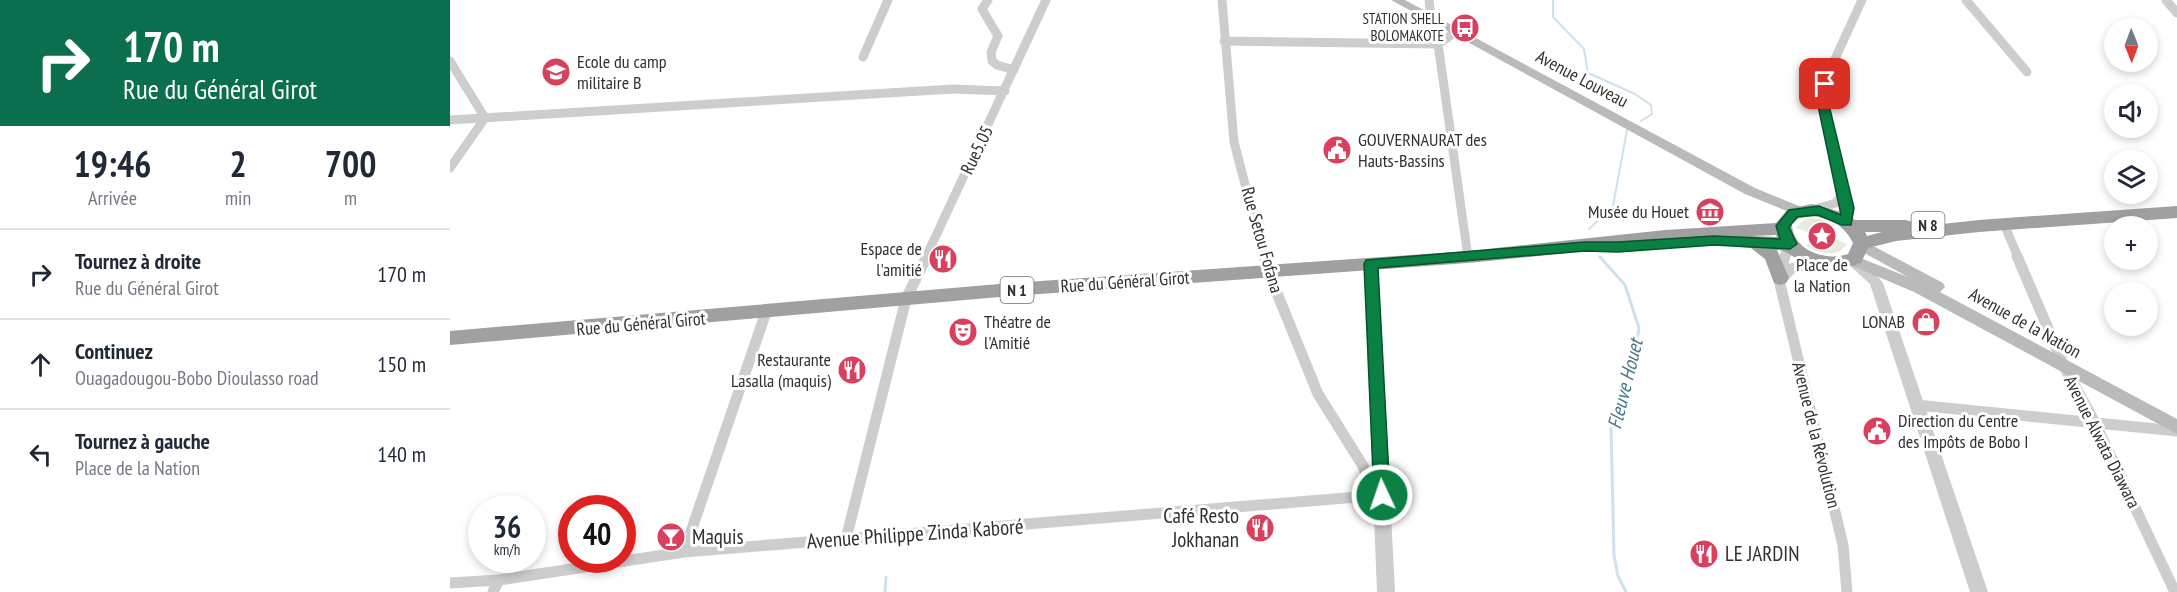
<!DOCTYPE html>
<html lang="fr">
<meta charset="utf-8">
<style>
body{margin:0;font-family:"PT Sans Narrow",sans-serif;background:#f2f2f3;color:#1f2937;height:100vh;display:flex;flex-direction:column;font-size:22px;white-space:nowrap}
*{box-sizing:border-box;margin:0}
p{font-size:20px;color:#747a83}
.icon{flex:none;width:33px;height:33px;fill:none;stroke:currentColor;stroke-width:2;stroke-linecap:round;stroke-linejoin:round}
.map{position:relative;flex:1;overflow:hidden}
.sheet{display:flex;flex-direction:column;background:#fff;width:450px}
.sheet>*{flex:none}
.guide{background:#0b6e4f;color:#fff;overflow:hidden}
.needle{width:39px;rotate:179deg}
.tools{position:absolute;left:1654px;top:18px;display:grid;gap:12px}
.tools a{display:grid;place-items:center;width:54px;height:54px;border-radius:50%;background:#fff;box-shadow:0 3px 9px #0003;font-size:30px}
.speed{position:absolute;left:18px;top:495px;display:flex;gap:12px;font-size:30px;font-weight:700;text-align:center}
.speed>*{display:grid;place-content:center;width:78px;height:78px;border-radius:50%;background:#fff;box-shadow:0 3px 9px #0003;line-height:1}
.speed small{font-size:15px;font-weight:400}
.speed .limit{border:9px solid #d22;background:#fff;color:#111}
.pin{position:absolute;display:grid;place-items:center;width:51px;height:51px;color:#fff;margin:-26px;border-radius:12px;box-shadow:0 3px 9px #0006}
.me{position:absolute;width:66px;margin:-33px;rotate:357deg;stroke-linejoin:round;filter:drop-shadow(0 0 4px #0008)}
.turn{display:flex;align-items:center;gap:21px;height:126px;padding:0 24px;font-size:27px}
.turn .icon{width:78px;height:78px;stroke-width:2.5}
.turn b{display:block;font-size:42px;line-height:51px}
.eta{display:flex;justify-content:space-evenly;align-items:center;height:102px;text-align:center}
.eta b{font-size:36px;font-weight:700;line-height:42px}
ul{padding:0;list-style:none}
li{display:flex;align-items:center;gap:18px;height:90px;padding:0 24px;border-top:2px solid #e0e1e3}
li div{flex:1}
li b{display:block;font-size:22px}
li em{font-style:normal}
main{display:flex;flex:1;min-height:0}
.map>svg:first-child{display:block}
.green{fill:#e7ecdf}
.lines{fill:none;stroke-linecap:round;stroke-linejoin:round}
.stream-far1{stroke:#cde2ea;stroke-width:2}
.stream{stroke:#cde2ea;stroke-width:3}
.minor-far1{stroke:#cdcdcd;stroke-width:9}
.minor{stroke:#cdcdcd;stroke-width:11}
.tertiary{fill:#cdcdcd;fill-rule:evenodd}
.secondary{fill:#bababa;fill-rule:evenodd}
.trunk{fill:#a0a0a0;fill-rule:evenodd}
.route{fill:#0b8043;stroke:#07532c;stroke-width:1.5}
.labels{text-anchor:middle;stroke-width:6;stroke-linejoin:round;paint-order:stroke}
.far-poi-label{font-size:15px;fill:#303030;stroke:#fff;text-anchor:end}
.shield{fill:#fff;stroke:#6e6e6e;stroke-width:1.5}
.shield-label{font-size:16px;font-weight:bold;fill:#303030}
.poi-label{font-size:18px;fill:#303030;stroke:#fff;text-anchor:start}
.street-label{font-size:18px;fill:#303030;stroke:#fff}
.water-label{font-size:20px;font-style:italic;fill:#43798d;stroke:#fff}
.near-poi-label{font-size:21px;fill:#303030;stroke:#fff;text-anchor:start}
.near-street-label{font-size:21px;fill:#303030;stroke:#fff}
</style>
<main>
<section class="sheet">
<div class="guide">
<div class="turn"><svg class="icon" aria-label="right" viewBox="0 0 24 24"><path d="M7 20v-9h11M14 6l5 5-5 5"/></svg><div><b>170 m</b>Rue du Général Girot</div></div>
</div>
<div class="eta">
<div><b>19:46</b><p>Arrivée</p></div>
<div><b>2</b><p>min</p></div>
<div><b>700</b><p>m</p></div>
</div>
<ul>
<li><svg class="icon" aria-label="right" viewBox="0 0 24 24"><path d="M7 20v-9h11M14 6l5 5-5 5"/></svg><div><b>Tournez à droite</b><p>Rue du Général Girot</p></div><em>170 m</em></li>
<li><svg class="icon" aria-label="ahead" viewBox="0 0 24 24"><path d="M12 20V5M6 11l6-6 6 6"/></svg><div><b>Continuez</b><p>Ouagadougou-Bobo Dioulasso road</p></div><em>150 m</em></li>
<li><svg class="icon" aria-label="left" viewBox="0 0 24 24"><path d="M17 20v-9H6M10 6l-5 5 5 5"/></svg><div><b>Tournez à gauche</b><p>Place de la Nation</p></div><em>140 m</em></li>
</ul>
</section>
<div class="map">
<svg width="1727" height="592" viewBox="0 0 1727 592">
<rect width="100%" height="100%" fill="#fff"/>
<!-- green -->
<path class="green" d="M1362,218L1374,220L1385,225L1377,232L1365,229L1360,233L1346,228L1352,221Z
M1382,238L1397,244C1388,259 1369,253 1356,246L1365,239L1376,243Z"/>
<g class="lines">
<!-- stream-far1 -->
<path class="stream-far1" d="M1103,0V17L1134,49L1138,73L1185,94L1201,105L1202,114L1191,121
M1139,229L1163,206L1177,130"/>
<!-- stream -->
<path class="stream" d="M1150,257L1175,285L1189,328L1182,367L1167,398L1161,428L1164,555L1168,576L1176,592
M435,592L436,577"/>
<!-- minor-far1 -->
<path class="minor-far1" d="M538,0L532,9L548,36L541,52L542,61L547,65L564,70
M772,0L784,142L814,257
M979,0L981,18
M1516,0L1577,72
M1716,0L1727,13
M774,41L988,44L1006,32
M988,44L1018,257
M413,57L438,0
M0,61L35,118L0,168
M0,120L503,89L555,91
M1362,210L1386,203L1394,190
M1397,222V209L1372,101L1379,72L1412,0
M1554,224L1568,257
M476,257L596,0
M1335,257L1342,246"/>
<!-- minor -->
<path class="minor" d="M814,256L818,271L868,394L913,466L925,496
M1335,256L1329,280L1393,545L1397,592
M1567,256L1614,366L1645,423L1725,592
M1330,280L1341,269L1367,261
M1466,405L1727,431
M396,539L456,299L477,256
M234,552L316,312
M0,583L49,580L234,552L932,495
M43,592L49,580"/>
<!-- tertiary -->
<path class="tertiary" d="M1403,257L1421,268L1433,283L1538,592H1520L1420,284L1396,262Z
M921,259L928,264L945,592H927L914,264Z"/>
<!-- secondary -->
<path class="secondary" d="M941,0H955L1305,188L1354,208L1356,211L1349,216L1295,194Z
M1412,240L1493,283L1495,287L1490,292L1727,419V434L1464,292L1398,264L1396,260L1403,255L1458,277L1407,249L1405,245Z"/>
<!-- trunk -->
<path class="trunk" d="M1362,204L1391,212L1405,220H1456L1462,222L1464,227L1529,220L1727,206V218L1529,232L1446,241L1418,248L1411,263C1390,271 1369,271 1349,260C1341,256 1336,250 1327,250L1339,278L1336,283L1330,285L1324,283L1315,259L1301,248L1268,245L1265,241L1267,238L1018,263L561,296L0,345V331L561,283L1018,251L1215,230L1326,223L1338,209ZM1362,216C1380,218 1395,226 1403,243L1398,254C1376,262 1342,250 1342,224L1349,218ZM1415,232H1432L1417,236ZM1326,235L1327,237L1302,236Z"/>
</g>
<!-- route -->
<path class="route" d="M1375,80L1380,84L1378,101L1404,208L1401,225H1392L1368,215L1347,217L1339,227L1347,244L1340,249L1264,245L1168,252L1135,251L928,268L940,495L937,501L932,503L926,501L924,495L914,264L916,260L1135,242H1168L1264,236L1330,239L1326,226L1339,210L1369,206L1391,215L1367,101L1369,84Z"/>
<!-- icons -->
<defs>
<g id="bus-disc" transform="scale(1.5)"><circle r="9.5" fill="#d9405d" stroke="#fff"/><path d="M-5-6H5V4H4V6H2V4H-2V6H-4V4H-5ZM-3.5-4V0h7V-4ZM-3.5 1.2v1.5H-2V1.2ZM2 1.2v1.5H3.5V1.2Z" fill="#fff"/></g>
<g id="school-disc" transform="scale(1.5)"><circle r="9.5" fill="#d9405d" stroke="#fff"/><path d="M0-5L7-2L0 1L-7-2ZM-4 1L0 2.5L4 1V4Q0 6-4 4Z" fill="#fff"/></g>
<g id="civic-disc" transform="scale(1.5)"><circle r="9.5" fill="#d9405d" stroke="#fff"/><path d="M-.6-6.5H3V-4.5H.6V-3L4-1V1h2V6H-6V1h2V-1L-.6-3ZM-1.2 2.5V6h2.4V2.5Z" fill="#fff"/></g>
<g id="museum-disc" transform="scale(1.5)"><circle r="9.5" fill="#d9405d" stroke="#fff"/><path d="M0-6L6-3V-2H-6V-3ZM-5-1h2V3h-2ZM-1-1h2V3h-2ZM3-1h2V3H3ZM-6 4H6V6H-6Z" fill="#fff"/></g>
<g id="sight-disc" transform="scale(1.5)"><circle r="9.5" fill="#d9405d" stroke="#fff"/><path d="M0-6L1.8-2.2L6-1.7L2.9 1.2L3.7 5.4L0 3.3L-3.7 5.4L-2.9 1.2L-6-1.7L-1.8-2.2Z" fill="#fff"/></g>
<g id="restaurant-disc" transform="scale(1.5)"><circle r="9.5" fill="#d9405d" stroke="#fff"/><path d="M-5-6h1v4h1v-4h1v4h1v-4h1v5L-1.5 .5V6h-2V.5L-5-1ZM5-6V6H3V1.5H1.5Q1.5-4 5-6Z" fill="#fff"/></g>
<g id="shop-disc" transform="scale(1.5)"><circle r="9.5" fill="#d9405d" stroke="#fff"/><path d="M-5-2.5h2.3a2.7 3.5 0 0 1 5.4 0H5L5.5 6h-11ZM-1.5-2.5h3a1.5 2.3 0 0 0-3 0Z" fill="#fff"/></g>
<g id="theatre-disc" transform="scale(1.5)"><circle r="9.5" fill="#d9405d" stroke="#fff"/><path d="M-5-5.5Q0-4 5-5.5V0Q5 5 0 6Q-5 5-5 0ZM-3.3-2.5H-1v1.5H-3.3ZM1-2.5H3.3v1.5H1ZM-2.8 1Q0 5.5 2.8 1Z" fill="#fff"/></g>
<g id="bar-disc" transform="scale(1.5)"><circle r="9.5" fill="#d9405d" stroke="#fff"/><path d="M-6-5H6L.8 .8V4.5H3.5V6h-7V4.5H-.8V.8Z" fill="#fff"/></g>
</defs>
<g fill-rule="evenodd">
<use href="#bus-disc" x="1015" y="28"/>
<use href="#school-disc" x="106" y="72"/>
<use href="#civic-disc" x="887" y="150"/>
<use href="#museum-disc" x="1260" y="212"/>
<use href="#sight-disc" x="1372" y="236"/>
<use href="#restaurant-disc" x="493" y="259"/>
<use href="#shop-disc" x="1476" y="322"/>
<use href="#theatre-disc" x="513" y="332"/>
<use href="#restaurant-disc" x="402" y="370"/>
<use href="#civic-disc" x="1427" y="431"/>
<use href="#restaurant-disc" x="810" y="528"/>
<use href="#bar-disc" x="221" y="537"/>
<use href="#restaurant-disc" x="1254" y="554"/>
</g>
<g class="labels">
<!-- far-poi labels -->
<g class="far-poi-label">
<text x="994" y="24">STATION SHELL<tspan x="994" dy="17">BOLOMAKOTE</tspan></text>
</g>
<!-- shield labels -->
<g class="shield">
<rect x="1461.5" y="212" width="33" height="26" rx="4.5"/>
<rect x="550.5" y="277" width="33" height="26" rx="4.5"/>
</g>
<g class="shield-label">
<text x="1478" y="231">N 8</text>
<text x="567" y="296">N 1</text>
</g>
<!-- poi labels -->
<g class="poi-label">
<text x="127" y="68">Ecole du camp<tspan x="127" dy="21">militaire B</tspan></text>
<text x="908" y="146">GOUVERNAURAT des<tspan x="908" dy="21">Hauts-Bassins</tspan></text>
<text x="1239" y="218" text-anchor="end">Musée du Houet</text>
<text x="472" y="255" text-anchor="end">Espace de<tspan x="472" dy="21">l'amitié</tspan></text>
<text x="1372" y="271" text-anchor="middle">Place de<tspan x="1372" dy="21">la Nation</tspan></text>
<text x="534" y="328">Théatre de<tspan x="534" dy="21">l'Amitié</tspan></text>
<text x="1455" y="328" text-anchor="end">LONAB</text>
<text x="381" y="366" text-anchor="end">Restaurante<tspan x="381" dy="21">Lasalla (maquis)</tspan></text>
<text x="1448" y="427">Direction du Centre<tspan x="1448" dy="21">des Impôts de Bobo I</tspan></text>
</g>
<!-- street labels -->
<g class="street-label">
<text transform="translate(1132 79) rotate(28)" y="6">Avenue Louveau</text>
<text transform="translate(527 150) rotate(-64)" y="6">Rue5.05</text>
<text transform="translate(812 240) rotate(74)" y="6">Rue Setou Fofana</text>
<text transform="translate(675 282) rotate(-4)" y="6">Rue du Général Girot</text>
<text transform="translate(1575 323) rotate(29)" y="6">Avenue de la Nation</text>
<text transform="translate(191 324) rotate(-5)" y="6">Rue du Général Girot</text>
<text transform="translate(1366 435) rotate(76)" y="6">Avenue de la Révolution</text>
<text transform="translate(1652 442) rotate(63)" y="6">Avenue Alwata Diawara</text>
</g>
<!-- water labels -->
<g class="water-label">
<text transform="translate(1175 384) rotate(-76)" y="7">Fleuve Houet</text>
</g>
<!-- near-poi labels -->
<g class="near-poi-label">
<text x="789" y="523" text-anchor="end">Café Resto<tspan x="789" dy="24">Jokhanan</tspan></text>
<text x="242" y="544">Maquis</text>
<text x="1275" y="561">LE JARDIN</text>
</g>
<!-- near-street labels -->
<g class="near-street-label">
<text transform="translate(465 534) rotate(-4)" y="7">Avenue Philippe Zinda Kaboré</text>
</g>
</g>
</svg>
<div class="tools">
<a><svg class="needle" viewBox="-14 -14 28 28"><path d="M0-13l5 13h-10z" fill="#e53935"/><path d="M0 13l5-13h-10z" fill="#747a83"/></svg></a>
<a><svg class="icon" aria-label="sound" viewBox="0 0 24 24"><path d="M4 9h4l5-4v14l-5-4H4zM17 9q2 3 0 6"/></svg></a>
<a><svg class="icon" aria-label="layers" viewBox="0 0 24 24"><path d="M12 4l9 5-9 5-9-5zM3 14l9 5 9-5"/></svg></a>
<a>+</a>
<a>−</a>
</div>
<div class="speed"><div>36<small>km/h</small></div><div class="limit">40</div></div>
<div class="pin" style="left:1375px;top:84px;background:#d93025"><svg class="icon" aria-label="arrive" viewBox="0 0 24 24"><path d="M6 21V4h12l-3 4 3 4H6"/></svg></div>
<svg class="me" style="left:932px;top:495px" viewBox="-20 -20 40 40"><circle r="17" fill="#0b8043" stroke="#fff" stroke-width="3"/><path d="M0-11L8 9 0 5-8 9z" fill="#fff"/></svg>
</div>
</main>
